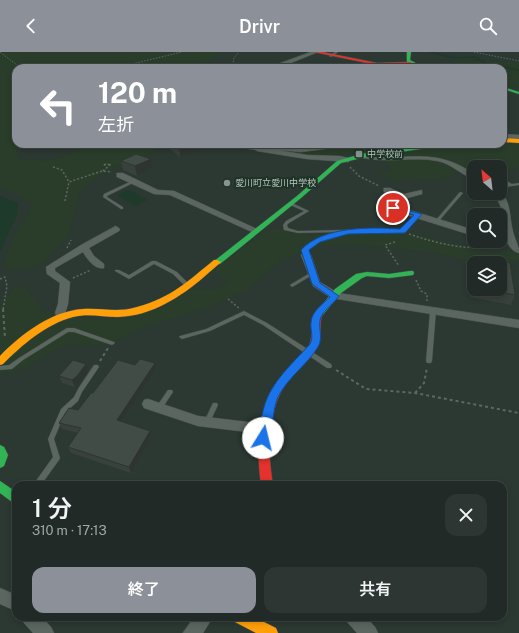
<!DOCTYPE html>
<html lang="ja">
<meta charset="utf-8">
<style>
body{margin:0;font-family:"Public Sans","Noto Sans JP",sans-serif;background:#2d3632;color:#f1f3f6;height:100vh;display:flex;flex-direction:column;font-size:15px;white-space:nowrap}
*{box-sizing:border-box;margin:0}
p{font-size:13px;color:#a2a7a7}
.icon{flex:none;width:22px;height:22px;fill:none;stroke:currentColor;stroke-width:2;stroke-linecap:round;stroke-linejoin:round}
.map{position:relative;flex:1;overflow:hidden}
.side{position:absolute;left:12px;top:429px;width:495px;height:140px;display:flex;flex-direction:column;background:#212a26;border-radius:12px;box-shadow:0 2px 6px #0003,0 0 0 1px #3e4643}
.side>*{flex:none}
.hud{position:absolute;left:12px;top:12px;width:495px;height:84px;border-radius:12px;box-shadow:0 2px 6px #0003,0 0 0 1px #3e4643;background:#8c9099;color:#fff;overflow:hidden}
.needle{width:26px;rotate:332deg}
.fabs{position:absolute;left:467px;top:108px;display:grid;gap:8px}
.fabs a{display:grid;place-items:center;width:40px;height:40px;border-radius:8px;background:#212a26;box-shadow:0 2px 6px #0003,0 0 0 1px #3e4643;font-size:20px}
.pin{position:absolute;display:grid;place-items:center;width:34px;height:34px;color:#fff;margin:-17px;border:2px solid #fff;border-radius:50%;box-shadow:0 1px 4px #0007}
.me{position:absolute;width:44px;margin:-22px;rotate:9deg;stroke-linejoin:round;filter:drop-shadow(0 0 3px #0008)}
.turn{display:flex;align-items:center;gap:14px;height:84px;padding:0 20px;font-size:18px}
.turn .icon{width:52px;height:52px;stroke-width:2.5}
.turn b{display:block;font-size:28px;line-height:34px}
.round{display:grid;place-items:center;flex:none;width:42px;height:42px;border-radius:12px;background:#2d3632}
.headline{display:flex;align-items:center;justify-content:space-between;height:68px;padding:0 20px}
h1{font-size:24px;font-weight:600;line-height:30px}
.action{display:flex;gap:8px;margin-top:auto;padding:8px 20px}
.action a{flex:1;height:46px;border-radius:12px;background:#8c9099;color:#fff;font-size:16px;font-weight:600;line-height:46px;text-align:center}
.action a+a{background:#2d3632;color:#f1f3f6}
header{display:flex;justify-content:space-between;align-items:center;height:52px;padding:0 20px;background:#8c9099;color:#fff;font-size:18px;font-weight:600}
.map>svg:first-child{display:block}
.green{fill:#293d2a}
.water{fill:#1d3a2a}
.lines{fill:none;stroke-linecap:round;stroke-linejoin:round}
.stream{stroke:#1d3a2a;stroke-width:1.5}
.lane-casing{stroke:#4a554f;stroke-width:0.5}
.street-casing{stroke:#4a554f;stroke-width:1}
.fast-casing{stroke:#4a554f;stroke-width:1}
.slow-casing{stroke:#4a554f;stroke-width:1}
.jam-casing{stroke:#4a554f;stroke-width:1}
.path-far2{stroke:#5e6862;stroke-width:1;stroke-dasharray:1.5 1.5;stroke-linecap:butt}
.path-far1{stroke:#5e6862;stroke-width:1.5;stroke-dasharray:2 2;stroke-linecap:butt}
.path{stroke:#5e6862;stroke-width:2;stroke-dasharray:3 3;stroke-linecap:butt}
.lane{fill:#5c6660;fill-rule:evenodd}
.street{fill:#5c6660;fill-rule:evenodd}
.fast{fill:#30b455;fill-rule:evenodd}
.slow{fill:#ff9f0a;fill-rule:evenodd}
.jam{fill:#e5322d;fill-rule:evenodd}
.wall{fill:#38413c;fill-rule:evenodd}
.shaded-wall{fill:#2e3531}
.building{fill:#414c46;stroke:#2e3531}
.route{fill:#1a73e8;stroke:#114b97}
.poi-dot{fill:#86968e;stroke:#203328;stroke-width:1.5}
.labels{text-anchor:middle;stroke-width:4;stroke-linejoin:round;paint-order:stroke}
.far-poi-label{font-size:9px;fill:#b7c8bf;stroke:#203328;text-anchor:start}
</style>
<header><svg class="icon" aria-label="back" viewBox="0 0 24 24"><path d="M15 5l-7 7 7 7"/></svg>Drivr<svg class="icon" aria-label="search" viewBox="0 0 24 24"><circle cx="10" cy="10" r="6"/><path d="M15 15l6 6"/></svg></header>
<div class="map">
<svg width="519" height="581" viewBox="0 0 519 581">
<rect width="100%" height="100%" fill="#2c3832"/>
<!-- green -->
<path class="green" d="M0,0H216V3L206,11V16H16V92H19L16,94L19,109L32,107L46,109L69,103L81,96V92H152L156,100L136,106L101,123L80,139L68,184L41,213L20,218L6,216C3,195 23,171 33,153L18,142L0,136Z
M453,8L519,10V38L516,35L503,31V16H461Z
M503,89L519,92V117L470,115L442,127L394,128L376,122L392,119L382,105L366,101L308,103L265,97L263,92H503Z
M277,177L312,184L353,177H394L489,200L516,199L519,201V211L475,210L430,200L367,194L321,193L281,208L245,239L213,254L146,275L102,294L63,293L27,316L0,323V254L14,235L25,234L43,259L72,265L110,268L162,256L193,236L212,238L229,229L213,219L264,179Z"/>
<!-- water -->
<path class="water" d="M129,138L147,148L135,154L117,143Z
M0,144L18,151L17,162L0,200Z"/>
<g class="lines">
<!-- stream -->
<path class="stream" d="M430,0L456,6L474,5L487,12L519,18"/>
<!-- lane casing -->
<g class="lane-casing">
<path id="lane" d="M335,0H338L331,5L329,4Z
M247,95L257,96L259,97L257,98L248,97H247Z
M500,125L512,132L519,131V133L500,136V134L508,133L500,128Z
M134,128L137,129L107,144V145L123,155V157H121L103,145L104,142Z
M460,140L463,141L438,170H436V168Z
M290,151H292L309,159L289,171L287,173L288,176L298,179L378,177L401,178L418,161H419L421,162L404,180L378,179L347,180V182L320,190L307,198L308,203L306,204L304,203L303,198L316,188L343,180L298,181L284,178L283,173L286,169L304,159L290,153Z
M152,209H156L177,220L190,233V235H186L173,222L154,212L129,227L115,219V218H119L129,223Z
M310,221H314V222L294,234L292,235L290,233Z
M433,257L436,259L432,309L431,311H427L426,309L430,259Z
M244,259L267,271L331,312L332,314L331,316H327L263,273L244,263L210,279L182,287L179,285L180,284L206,277Z
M67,276H74L114,290L115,291L112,293L74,280H68L23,308L12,317L0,318V314L9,313L19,306Z
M94,313H98L99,315L82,340L78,349L65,361L54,387L60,406L59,408L41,433H33L53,405L48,387L61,357L74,345L78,337Z
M168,338H172L173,340L161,358L159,359L157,358L156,356L157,354Z
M213,351H217L218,353L209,372L207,373L205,372L204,370Z"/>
</g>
<!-- street casing -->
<g class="street-casing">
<path id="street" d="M311,0H318L281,15L267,16Z
M503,82L519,83V87L503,86Z
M332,92H351L348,94L301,100L278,98L307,103L339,104L349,106V110L307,107L257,99L254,97L262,93L301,96Z
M361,102C405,112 431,92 474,122V127C461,123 452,112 438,109C412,104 385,112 359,105L358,104Z
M117,121H123L158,138L174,139L259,178L255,181L252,180L170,143L154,142L117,125Z
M384,136H390L404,142L422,138V142L404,147L397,145L390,152L474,178V184L381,155V151L391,143L384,140Z
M500,139C512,151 509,165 513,180C515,188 519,193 519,201C503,197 503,173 502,160L496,163H488L492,157L501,155L494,141H500Z
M116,174L120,177L119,179L89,196L94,204L104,212V216C95,218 87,207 83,200L55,216V219L70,230L68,252L65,261L67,264L66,267H58L55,261L58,252L60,231L47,222L46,215L81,193Z
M306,200L311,203L320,230L338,241L519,268V276L331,246L313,234L301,203Z
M148,347L198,364L264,372L269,373L270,377L269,381L264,382L198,374L144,356L142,352L144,348Z
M0,536L16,543V559L0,552Z
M22,565H42L51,575L54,581H33L24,571Z
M194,565H213L203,581H183Z
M346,565H366L375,575L378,581H357L348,571Z"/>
</g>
<!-- fast casing -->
<g class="fast-casing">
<path id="fast" d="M407,0H411L410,8L425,16H420L407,10Z
M503,35L519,40V42L503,37Z
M429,92H443L440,94L361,106L341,111L301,146L220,212H217L213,210L297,144L337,109L361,102Z
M410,219H413L414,221L413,223L389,226L367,224L362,226L341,241L321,265L318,266L314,263L335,237L356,222L367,220L389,222Z
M0,393L4,395L8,403L4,414L0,416Z
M0,429L16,440V453L0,441Z"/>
</g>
<!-- slow casing -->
<g class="slow-casing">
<path id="slow" d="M503,86L519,87V91L503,90Z
M214,208H217L221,210C216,215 210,219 205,224C181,245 151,264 118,265C103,265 88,261 73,265C46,272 22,293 3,312L0,313V304C21,282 52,259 83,257C103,256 117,261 137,255C171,246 188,229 214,208Z
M233,565H254L276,576L278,581H256L235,570Z"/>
</g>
<!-- jam casing -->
<g class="jam-casing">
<path id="jam" d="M314,0H322L377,11L410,10L412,11L377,13Z
M318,260L322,263C319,273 322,284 318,293C312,307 300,315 290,326C266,357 267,397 273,433H261C256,394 257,355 282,323C290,312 303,305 309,294C314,283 309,271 315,261Z"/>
</g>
<!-- path-far2 -->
<path class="path-far2" d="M0,0L21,16
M474,0L519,9
M115,16L182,0
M232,16L234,6L239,0"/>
<!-- path-far1 -->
<path class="path-far1" d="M53,115L62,118L69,130L102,119L112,120
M350,115L359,124L379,134
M103,119L111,112L103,113L106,112
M65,149L69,130
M409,182C441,193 470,199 504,194
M395,190L385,193L399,214
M67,196L71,188
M73,226L91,218
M0,227L5,225L7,234L3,258
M416,228L421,239L427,242V249
M228,247L240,257"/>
<!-- path -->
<path class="path" d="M3,257L5,286
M100,309L108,296
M336,318L366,337L415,341L519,361
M415,341L424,331L427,316"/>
<!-- lane -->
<use href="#lane" class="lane"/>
<!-- street -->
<use href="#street" class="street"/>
<!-- fast -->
<use href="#fast" class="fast"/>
<!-- slow -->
<use href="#slow" class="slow"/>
<!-- jam -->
<use href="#jam" class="jam"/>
</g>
<!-- wall -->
<path class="wall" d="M164,92H225L180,105Z
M121,109L152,116L137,124L123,118Z
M472,205L515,243L511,253L470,245L468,215ZM474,211L500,237H474Z
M86,312L88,319L80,331L75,335L62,331L59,324Z
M135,313L156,317L122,370L151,385L131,421L71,401L68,395L78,381L62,377L59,371L78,358L93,341Z"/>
<!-- shaded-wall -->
<path class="shaded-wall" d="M193,92H225L180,105L179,96Z
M151,107L152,116L137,124L135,114Z
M155,311L156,317L119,374L117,368Z
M86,312L88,319L80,331L75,335L72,328Z
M150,379L151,385L131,421L129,415Z"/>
<!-- building -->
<path class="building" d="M174,92H193L179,96Z
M136,102L151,107L135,114L121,109Z
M472,205L510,211L515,243L484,237H500V211H474V235Z
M140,307L155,311L117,368L150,379L129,415L68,395L81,376L59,371L69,356L78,358L91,341H93L118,308L135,313Z
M73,308L86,312L77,324L72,328L59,324Z"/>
<!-- route -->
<path class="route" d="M390,154L422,162L405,181L348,182L320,190L309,198L320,231L339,244C334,251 325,257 321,265C317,275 324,285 318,295C307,313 288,325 278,345C272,359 274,376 267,389H259L258,386C260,376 261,365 264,355C271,330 293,311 310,292C314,284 310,278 311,270C312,259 323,252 330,245L312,232L301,198C323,174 371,175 400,177L414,163L390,157Z"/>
<!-- markers -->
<g class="poi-dot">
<rect x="355" y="98" width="8" height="8" rx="2"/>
<circle cx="227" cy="131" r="4"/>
</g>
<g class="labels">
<!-- far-poi labels -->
<g class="far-poi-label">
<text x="367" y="105">中学校前</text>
<text x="235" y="134">愛川町立愛川中学校</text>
</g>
</g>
</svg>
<div class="fabs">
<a><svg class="needle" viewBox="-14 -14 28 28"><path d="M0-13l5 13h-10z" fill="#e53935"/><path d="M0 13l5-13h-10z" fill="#a2a7a7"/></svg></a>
<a><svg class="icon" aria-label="search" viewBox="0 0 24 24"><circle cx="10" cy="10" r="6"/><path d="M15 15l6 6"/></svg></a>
<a><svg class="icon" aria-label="layers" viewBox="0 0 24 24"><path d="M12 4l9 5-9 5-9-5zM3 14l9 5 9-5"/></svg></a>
</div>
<div class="pin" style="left:393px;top:156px;background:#d93025"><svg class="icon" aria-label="arrive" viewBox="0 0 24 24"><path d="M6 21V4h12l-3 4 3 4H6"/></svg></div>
<svg class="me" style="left:263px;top:386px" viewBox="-20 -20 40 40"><circle r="19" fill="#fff"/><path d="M0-13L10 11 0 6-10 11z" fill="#1a73e8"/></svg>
<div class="hud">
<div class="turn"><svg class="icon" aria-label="left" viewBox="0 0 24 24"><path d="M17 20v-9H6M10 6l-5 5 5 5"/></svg><div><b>120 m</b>左折</div></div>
</div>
<section class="side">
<div class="headline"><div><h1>1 分</h1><p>310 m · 17:13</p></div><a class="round"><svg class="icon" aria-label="close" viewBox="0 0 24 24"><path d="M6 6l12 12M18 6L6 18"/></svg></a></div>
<div class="action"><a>終了</a><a>共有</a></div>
</section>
</div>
